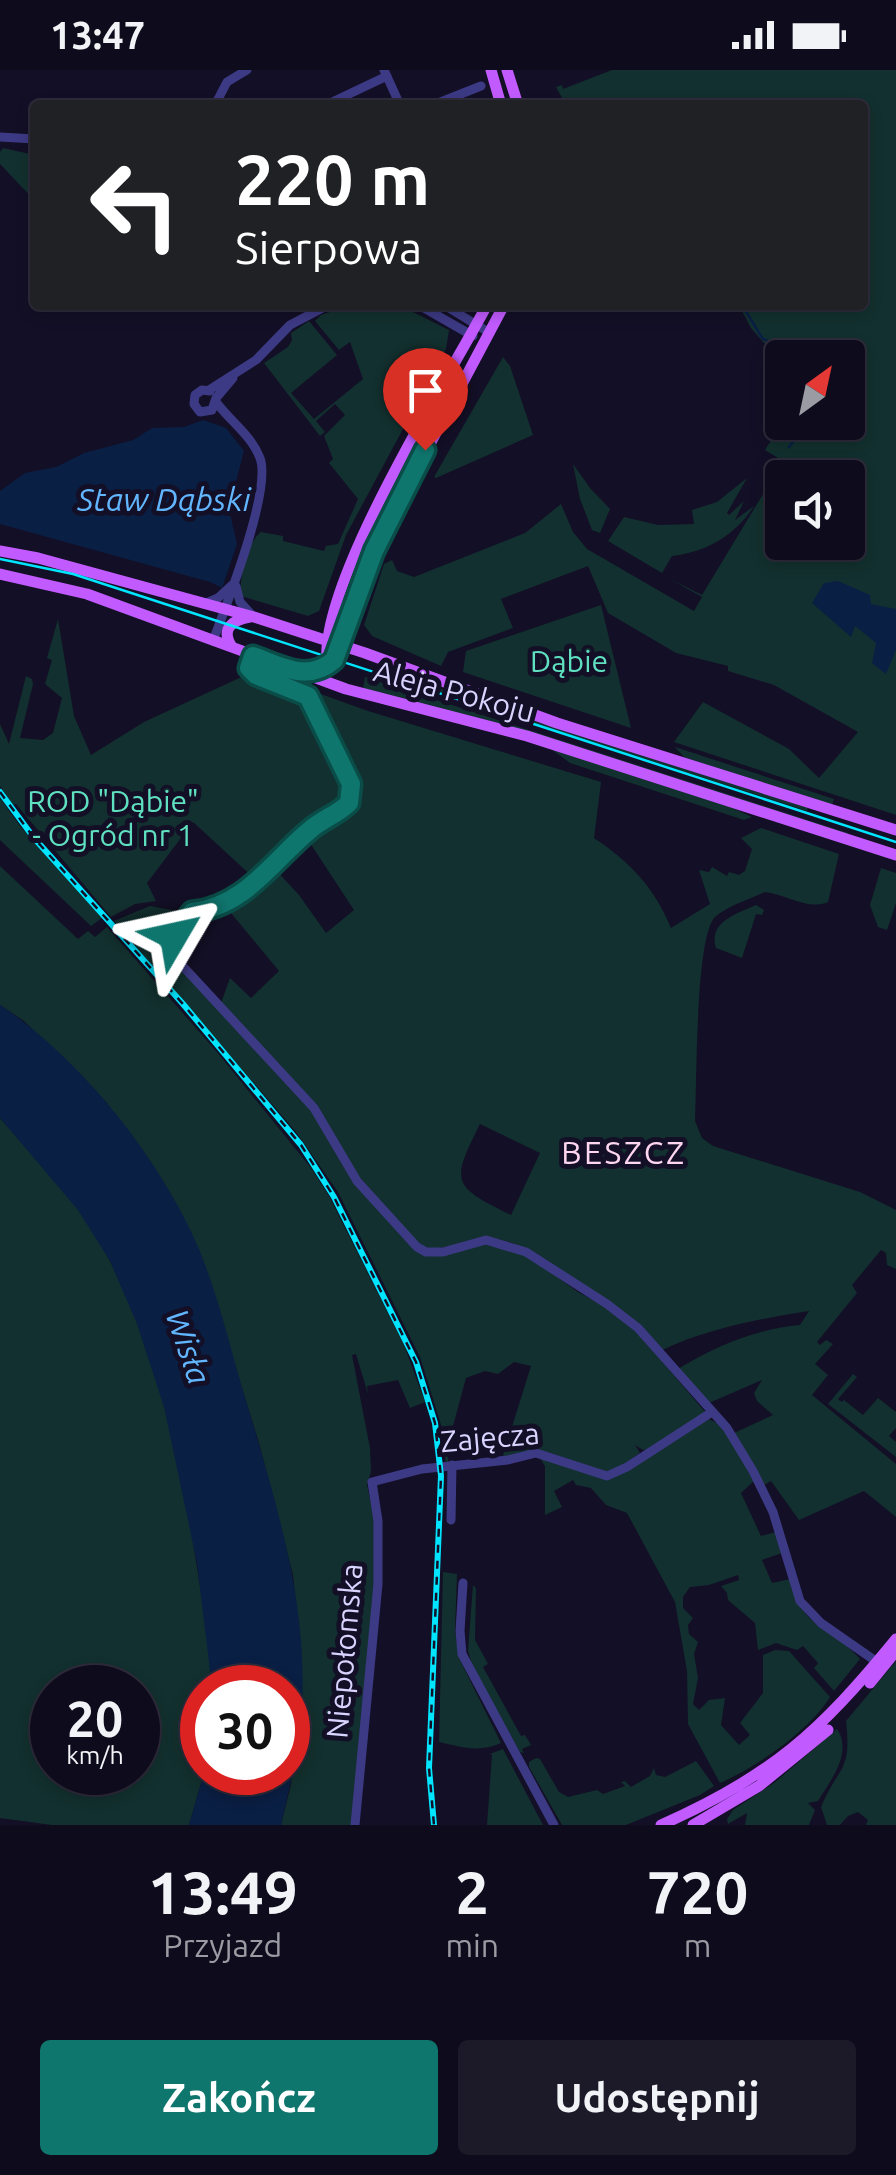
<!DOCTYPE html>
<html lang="pl">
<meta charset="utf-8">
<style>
body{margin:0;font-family:Ubuntu,sans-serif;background:#1c1929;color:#f1f3f6;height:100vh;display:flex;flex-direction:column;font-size:38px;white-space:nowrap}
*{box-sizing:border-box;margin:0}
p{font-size:32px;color:#9b9ba3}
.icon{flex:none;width:55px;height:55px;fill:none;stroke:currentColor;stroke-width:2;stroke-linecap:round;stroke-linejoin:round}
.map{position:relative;height:1755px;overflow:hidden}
.panel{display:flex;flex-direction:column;background:#0e0b1c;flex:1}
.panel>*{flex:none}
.banner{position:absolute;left:30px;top:30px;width:838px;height:210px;border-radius:10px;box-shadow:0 5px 15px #0003,0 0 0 2px #2e2b3b;background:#202124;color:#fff;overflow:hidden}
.needle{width:65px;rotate:33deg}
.tools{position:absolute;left:765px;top:270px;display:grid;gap:20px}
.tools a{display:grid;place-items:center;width:100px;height:100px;border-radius:10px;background:#0e0b1c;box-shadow:0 5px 15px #0003,0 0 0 2px #2e2b3b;font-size:50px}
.speed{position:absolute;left:30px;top:1595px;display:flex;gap:20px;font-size:50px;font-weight:700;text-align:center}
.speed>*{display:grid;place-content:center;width:130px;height:130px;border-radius:50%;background:#0e0b1c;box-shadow:0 5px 15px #0003,0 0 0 2px #2e2b3b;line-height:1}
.speed small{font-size:25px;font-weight:400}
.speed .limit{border:15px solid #d22;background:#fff;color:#111}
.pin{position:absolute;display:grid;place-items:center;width:85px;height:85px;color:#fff;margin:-102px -42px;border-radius:50% 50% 50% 0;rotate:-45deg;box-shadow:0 0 10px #0007}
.pin .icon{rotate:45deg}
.me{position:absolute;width:110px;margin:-55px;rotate:54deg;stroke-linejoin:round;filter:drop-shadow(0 0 8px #0008)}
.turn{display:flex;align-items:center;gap:35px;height:210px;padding:0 40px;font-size:45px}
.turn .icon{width:130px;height:130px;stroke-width:2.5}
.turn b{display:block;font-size:70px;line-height:85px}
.eta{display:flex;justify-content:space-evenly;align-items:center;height:170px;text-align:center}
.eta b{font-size:60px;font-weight:600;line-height:70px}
.cta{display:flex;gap:20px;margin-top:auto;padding:20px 40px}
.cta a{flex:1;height:115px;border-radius:10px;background:#0f766e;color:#fff;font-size:40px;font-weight:600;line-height:115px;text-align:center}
.cta a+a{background:#1c1929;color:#f1f3f6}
.status{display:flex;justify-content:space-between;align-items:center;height:70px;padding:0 50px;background:#0e0b1c;direction:ltr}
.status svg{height:28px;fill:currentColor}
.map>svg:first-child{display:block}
.green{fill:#12302f;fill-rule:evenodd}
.water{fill:#0a1f44}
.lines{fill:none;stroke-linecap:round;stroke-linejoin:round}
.stream{stroke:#0a1f44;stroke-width:2.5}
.minor{stroke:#3d3a85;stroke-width:9}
.major{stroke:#c25bff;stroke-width:11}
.tram{stroke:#00e5ff;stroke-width:2.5}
.rail-casing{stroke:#00e5ff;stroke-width:6}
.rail{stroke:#130f26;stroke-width:2.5;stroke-dasharray:8;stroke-linecap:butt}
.route-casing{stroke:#0a4d48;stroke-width:25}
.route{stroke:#0f766e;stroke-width:18}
.labels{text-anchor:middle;stroke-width:10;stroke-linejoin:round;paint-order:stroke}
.park-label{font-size:30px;fill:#5fe0c0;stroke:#130f26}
.street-label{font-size:30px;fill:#d9d4ff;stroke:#130f26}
.water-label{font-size:32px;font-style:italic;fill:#62b6ff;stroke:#130f26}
.neighbourhood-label{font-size:32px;letter-spacing:2.5px;fill:#ffd6f0;stroke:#130f26}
</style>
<div class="status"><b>13:47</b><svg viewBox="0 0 49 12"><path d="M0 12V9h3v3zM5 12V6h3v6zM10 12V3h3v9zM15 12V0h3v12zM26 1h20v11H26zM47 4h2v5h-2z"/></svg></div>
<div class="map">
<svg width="896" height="1755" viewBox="0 0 896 1755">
<rect width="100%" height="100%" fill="#130f26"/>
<!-- green -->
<path class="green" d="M612,0H896V745L674,672L703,632L789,679L819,708L858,662L774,615L728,601V596L676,583L608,543L588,496L501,529L513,558L448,582L441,596L372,566L364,555L384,494L392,490L397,501L414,507L525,463L561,434L573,462L587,479L694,541L702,527L670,509L702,525L783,391L765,380C783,347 814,353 848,352V288L801,287L786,277L764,273L751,258L739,235H862V35H566L556,17L562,15L563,19ZM782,408H848V472H782Z
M3,78L35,85V131L0,94V82Z
M350,235H399L449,260L446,279L346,465L319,541L308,546L241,526C239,509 247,472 261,462L283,466V471L324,481L326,476L338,474L358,429L329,393L333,389L324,366L345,345L335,334L316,351L325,362L320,366L264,293L288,277L292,270L291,263L309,251L337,285L291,323L314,349L363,309L350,272L339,280L315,251L321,245Z
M503,287L510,296L533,365L436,408L434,407Z
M573,394L590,418L610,439L600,463L592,460L580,429Z
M747,408L727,443L729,445L744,431L735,450L754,436C735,466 706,482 672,486L662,503L608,471L624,447L658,455L694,454L692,440L717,432Z
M601,535L631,658L463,602L466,581Z
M58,549L74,646L91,685L144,652L248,604L298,627L317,669L324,666L350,721L345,733L255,809L193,752L147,813L156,831L135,834L111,847L16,734L12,735L0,716V654L9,674L26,606L32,609L33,614L20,668L43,670L53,663L62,628L45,614L52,590L47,588Z
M368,591L473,631L808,738L807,741L427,619L428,615Z
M254,600L368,641L601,712L594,768C630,792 654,817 671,858L710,834L699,800L709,802L712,797L727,806L729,802L739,805L745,801L752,779L741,768L761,758L839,784L828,832C808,841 786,824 765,822C750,829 727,836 715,847C695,867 697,1016 695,1051L702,1068L713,1076L860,1122L896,1140V1199L887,1195L886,1183L881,1180L852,1215L857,1223L817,1272L820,1275L826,1270L833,1274L815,1294L828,1305L812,1325L896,1394V1447L864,1421L799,1450L771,1411L764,1415L734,1363L773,1345L757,1331L754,1323L762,1310L709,1333L676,1300C714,1277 755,1259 800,1255L809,1241C758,1249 706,1259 660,1281L551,1193C534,1182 511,1170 490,1168C465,1166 444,1186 419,1175L355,1102L319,1038L221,933L230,908L251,928L279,901L226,837L275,799L299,825L326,863L354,840L306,767L353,735C363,709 329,657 317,632L309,624ZM480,1054L540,1083L511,1145C451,1116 451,1112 480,1054Z
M365,607L848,763L847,766L363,619Z
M675,677L834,729L832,735L777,720L684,687Z
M551,679L726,735L752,747L744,750L570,693Z
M0,728L20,756L102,848L91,856L0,770Z
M0,796L78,869L88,861L95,867L107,857L217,982L311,1098L329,1126L404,1275L425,1332L410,1338L398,1310L367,1316L368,1324L356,1284L352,1285L370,1378L371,1402L367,1415L375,1453L376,1503L352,1755H281L291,1714L301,1578L293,1505L259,1373L199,1180L107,1033L24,951L0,935Z
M881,798L896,803V833L887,860L878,857L870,835Z
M756,835L764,840L762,845L756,844L742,888L716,878C708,852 736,844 756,835Z
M150,836L183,842L170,870L176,893L311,1040L343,1096L407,1172L445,1185L484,1174L528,1186L578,1222L606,1237L636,1261L706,1343L650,1379L643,1380L635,1375L640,1383L611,1403L547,1382L502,1389L531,1296L514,1292L498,1304L485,1301L466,1308L447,1378L449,1396H446L442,1358L420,1287L338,1122L296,1062L114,851Z
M0,1048C39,1093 85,1139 111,1193C174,1320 194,1467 212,1605V1617L202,1618L204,1703L189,1755H52L0,1748ZM52,1618H138V1702H52Z
M853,1304L857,1307L838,1329L842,1332L844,1330L863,1345L878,1328L896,1342V1358L889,1366L896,1372V1387L828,1334Z
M708,1349C730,1355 743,1391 755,1410L741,1423L761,1466L776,1462L782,1483L762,1490L772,1513L790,1509C800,1559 833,1557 860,1589L834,1621L814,1598L818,1593L803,1576L797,1580L776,1573L758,1580L755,1553L728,1530L727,1523L721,1516L739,1510L738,1505L709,1515L690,1517L683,1527V1538L693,1548L688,1555L689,1564L698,1572L694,1584L698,1608L693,1634L699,1640L709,1630L725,1628L721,1655L739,1675L750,1665L740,1653L763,1623V1585L775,1580L789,1581L830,1627C810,1660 757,1697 720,1713L688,1654L687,1601L675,1532L627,1443L606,1435L591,1418L576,1415L573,1410L554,1421L562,1437L545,1445V1396L537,1384L607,1407Z
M443,1502L457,1504L455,1561L459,1588L501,1673C479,1683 461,1677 439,1672Z
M473,1515L476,1518L475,1570L488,1594L483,1597L521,1666L525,1665L531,1675L522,1679L524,1683L520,1682L473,1597L468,1581Z
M896,1591V1755H866L868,1750L858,1742L848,1746L840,1755H827L821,1737C838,1696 852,1703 846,1651Z
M837,1659C853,1682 831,1710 818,1731L808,1733L815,1740L809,1755H745L747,1743L728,1754L727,1749L733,1740L774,1713Z
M503,1679L543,1755H487L492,1685L490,1684Z
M536,1688L540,1689L559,1722L568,1727L597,1720L603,1724L625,1716L621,1712L625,1711L631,1717L650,1706L654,1698L656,1705L665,1707L696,1691L714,1716L700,1725L626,1755H562L529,1697V1692Z"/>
<!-- water -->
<path class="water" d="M203,350L226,358L244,381L229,439L237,474L222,518L210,512L0,454V421L25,403L56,397L84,383L133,370L152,358L184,357Z
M838,511L870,525L871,534L896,539V580L886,604L872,593L876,573L855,556L851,567L812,533L824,513Z
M0,935C81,989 161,1089 199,1179C219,1228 231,1281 246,1331C277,1435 313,1548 300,1658C296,1691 288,1723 281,1755H189L204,1703L288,1702V1618L212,1617L197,1493L164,1337L137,1254L110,1191L78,1140L0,1048Z"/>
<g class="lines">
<!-- stream -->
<path class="stream" d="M742,235L763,269L769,271
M787,275L814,282L815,288
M789,377L808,352"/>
<!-- minor -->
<path class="minor" d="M384,0L400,35
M215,35L227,12L247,0
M326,35L387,6
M433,35L481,16
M0,67L35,69
M419,235L473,266
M444,235L490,263
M209,320L256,290L290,255L328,235
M210,321L202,320L195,325L194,334L200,342L212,340L216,328L233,308
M236,516L240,532L252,545
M204,534L218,528L232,515
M213,571C226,536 272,420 260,388C251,365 230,351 216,332
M253,586L249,598L253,603L303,623L310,629L351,714L352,727L346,736L307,762L238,825L208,840L192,841L178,855L173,870L178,891L314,1038L357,1111L417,1177L426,1182H443L486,1170L526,1182L607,1234L638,1258L727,1358L753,1401L773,1442L800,1531L821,1553L877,1592
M451,1450L452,1395
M463,1513L460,1561L462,1584L554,1755
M355,1755L378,1514V1451L372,1412L422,1399L508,1390L536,1383L607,1406L627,1397L712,1342"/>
<!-- major -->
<path class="major" d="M491,0L501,35
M507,0L518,35
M0,481L38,488L254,547L365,583L557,653L896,760
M0,504L87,524L346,619L527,666L896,785
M232,577C220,559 232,550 250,547
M328,598C312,523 449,307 487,235
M307,603L328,596L338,584L379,470L504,235
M870,1613L896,1581
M661,1755C772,1706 820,1662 896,1569
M693,1755L759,1716L828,1660"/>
<!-- tram -->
<path class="tram" d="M0,489L73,504L896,772"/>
<!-- rail casing -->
<g class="rail-casing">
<path id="rail" d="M0,722L34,768L183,934L301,1075L334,1127L416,1292L435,1353L441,1406L429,1698L434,1755"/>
</g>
<!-- rail -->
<use href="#rail" class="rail"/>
</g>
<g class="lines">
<!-- route casing -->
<g class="route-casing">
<path id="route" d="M174,866L192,842C245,837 273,790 311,759C323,749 338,744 349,733L351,714L308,626L256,605L249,598L253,586C281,596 308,613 334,590L374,481L425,380"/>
</g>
<!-- route -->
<use href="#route" class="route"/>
</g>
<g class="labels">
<!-- park labels -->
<g class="park-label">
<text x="569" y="602">Dąbie</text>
<text x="113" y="742">ROD "Dąbie"<tspan x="113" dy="34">- Ogród nr 1</tspan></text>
</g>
<!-- street labels -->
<g class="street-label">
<text transform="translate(454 622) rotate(15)" y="10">Aleja Pokoju</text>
<text transform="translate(490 1368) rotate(-5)" y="10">Zajęcza</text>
<text transform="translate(345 1581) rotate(-85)" y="10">Niepołomska</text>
</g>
<!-- water labels -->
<g class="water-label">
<text x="164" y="441">Staw Dąbski</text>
<text transform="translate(188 1277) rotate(71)" y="11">Wisła</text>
</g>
<!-- neighbourhood labels -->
<g class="neighbourhood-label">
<text x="624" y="1094">BESZCZ</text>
</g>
</g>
</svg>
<div class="tools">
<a><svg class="needle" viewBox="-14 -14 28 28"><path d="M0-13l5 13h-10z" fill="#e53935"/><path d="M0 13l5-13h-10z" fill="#9b9ba3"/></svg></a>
<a><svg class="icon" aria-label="sound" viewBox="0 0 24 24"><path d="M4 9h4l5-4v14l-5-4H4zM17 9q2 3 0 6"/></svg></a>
</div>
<div class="speed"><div>20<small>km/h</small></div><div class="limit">30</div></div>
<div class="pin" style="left:425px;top:380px;background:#d93025"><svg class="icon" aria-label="arrive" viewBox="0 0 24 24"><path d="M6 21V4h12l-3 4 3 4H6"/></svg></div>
<svg class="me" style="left:174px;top:866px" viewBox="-20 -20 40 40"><path d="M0-17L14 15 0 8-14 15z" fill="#0f766e" stroke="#fff" stroke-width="4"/></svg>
<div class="banner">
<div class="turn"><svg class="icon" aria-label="left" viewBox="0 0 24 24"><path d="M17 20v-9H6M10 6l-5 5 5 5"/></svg><div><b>220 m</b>Sierpowa</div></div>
</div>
</div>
<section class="panel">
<div class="eta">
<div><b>13:49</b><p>Przyjazd</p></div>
<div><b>2</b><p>min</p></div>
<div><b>720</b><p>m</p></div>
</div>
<div class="cta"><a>Zakończ</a><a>Udostępnij</a></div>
</section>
